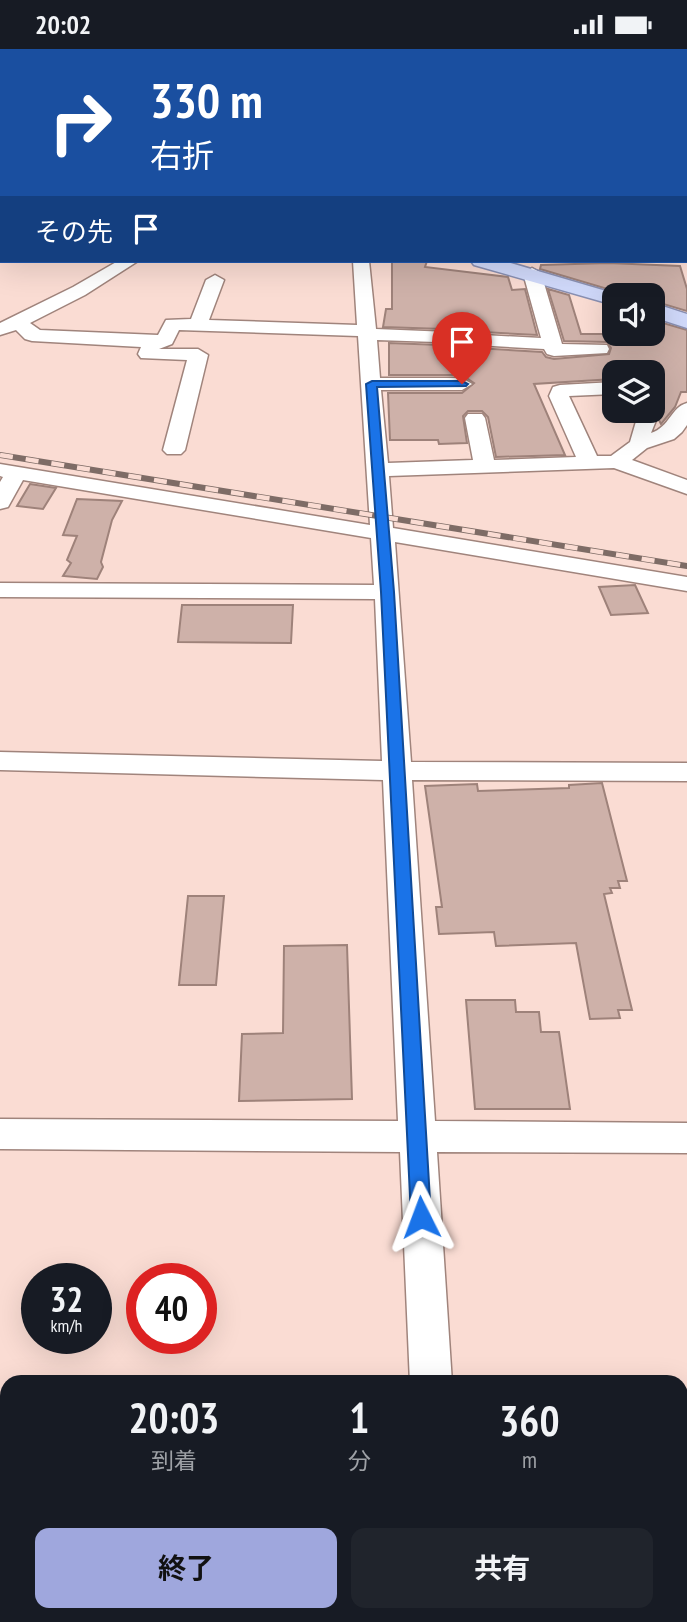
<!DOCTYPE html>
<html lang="ja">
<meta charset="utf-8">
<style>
body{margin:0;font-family:"PT Sans Narrow","Noto Sans JP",sans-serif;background:#20242c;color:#f1f3f6;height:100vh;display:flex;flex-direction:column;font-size:26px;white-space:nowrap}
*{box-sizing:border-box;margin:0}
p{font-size:23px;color:#9ea1a6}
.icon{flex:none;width:38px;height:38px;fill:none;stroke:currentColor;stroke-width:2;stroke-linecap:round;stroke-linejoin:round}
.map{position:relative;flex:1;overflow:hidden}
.drawer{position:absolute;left:0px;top:1326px;width:688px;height:247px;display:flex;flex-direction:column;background:#171b24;border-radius:21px 21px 0 0;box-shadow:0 7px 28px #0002}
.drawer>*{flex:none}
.top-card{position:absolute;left:0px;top:0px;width:688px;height:214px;box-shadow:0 7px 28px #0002;background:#1a4fa0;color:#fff;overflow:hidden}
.fabs{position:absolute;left:602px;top:234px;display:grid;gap:14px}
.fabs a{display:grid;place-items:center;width:63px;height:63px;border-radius:14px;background:#171b24;box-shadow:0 7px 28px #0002;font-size:35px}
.speed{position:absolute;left:21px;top:1214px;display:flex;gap:14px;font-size:35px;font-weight:700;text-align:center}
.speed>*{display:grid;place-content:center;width:91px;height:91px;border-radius:50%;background:#171b24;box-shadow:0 7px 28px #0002;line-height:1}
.speed small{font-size:18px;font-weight:400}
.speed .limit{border:10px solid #d22;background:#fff;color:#111}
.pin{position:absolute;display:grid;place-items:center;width:60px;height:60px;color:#fff;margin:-72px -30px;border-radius:50% 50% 50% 0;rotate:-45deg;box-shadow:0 0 7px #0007}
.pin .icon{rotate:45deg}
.me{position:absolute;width:77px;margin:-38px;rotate:357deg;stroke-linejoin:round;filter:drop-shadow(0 0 5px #0008)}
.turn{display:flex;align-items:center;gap:24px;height:147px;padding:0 35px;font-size:32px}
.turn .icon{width:91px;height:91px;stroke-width:2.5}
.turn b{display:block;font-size:49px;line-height:60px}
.then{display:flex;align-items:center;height:66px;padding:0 35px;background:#0003;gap:14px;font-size:26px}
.eta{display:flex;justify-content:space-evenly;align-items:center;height:119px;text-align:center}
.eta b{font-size:42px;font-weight:700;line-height:49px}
.action{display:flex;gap:14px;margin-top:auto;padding:14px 35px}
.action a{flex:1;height:80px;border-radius:14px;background:#9fa7dd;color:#111;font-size:28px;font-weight:700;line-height:80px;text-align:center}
.action a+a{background:#20242c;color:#f1f3f6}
.status{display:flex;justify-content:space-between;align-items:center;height:49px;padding:0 35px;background:#171b24;direction:ltr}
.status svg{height:19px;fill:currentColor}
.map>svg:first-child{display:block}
.building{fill:#ceb1a9;stroke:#9e827a;stroke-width:2}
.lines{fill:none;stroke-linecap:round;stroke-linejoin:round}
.minor-casing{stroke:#a0847c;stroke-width:3}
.major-casing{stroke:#8a90b2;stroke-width:3}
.minor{fill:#fff;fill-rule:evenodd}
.major{fill:#d0d9fa;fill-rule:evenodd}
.rail-casing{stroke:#7e6c66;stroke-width:6}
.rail{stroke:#fadcd3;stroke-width:4.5;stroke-dasharray:13;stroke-linecap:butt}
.route{fill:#1a73e8;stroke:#114b97;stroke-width:2}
</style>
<div class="status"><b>20:02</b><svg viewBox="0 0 49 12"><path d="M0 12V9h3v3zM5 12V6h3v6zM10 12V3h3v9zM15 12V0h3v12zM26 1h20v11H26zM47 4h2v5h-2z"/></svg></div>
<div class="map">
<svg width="687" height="1573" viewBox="0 0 687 1573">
<rect width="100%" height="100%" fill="#fadcd3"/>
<!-- building -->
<path class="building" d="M392,212H427L425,218L508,228L512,241L525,240L537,286L483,283L477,287L473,281L383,278L386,260H392Z
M608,214L680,217L687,240V262L653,252V247H631L540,220L541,216Z
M548,240L569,246L581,285H653V271L687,281V343H681L675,358L661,375L653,360V324H614V330L534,335L565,406L496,408L488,368L482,362H468L463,367L467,394L439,395L438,391H390L388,344H462L474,334L462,326H389V294L466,297L472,293L476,299L542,303L546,308L554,310L609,305L611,299L607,293L564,292Z
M30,435L56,439L43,460L17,457Z
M77,450L122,452L112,471L101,513L103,518L97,530L63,527L71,514L67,511L77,487L63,486Z
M635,536L648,564L611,566L599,538Z
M182,556H293L291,594L178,593Z
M602,734L627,832H618L620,839H610L612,844L604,845L632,961H618L620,969L590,970L576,894L496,897L494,883L439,885L436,858H442L425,737L477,735L478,742L569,739V736Z
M188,847H224L216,936H179Z
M347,896L352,1050L239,1052L242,985L283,984L284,897Z
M466,951H515L516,963H539L541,983H559L570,1060H475Z"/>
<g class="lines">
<!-- minor casing -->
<g class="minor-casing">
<path id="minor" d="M57,0H69L56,2Z
M167,0H179L180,2H168Z
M235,0H258L234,2Z
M415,0H428L429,2H416Z
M637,0H650L651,2H638Z
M673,0H686L687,2L686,4Z
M0,12H2V20H0Z
M686,37H687V45H686Z
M0,53H2V61H0Z
M686,70H687V78H686Z
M0,79H2L0,89Z
M118,212H138L85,246L30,274L40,281L158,286L166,271L191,270L206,231L215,226L224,231L209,271L357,276L353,212H369L376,280L473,284L475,288L466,294L377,291L380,329H462L472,335L462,341H381L388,414L473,411L465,369L468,365H482L485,369L494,411L576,408L549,347L553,338L560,336L614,333V345L569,347L597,407H611L630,393L637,369L632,362H652L657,369L651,384C670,378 671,358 687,354V376L682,383L674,390L647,399L632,411L687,431V445L614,419L389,427L393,479L687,528V542L395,493L411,713L687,714V732L412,731L435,1072L687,1074V1104L437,1103L452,1334H410L400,1103L0,1100V1070L398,1072L383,731L0,721V703L382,712L375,550L0,548V534L374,536L371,489L23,431L8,458L0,460V433L3,428L0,427V415L370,476L358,287L179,281L172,295L159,300H198L208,306L185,401L181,405H167L163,401L187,311L141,309L138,305L141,298L32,292L25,290L16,281L0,286V274L73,238Z
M532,219L541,224L562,295L607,296L609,300L607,304L554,307L547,305L544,300L476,296L474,292L483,286L541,289L523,224Z
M0,1459L7,1460V1506L0,1505Z
M87,1566H135L134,1573H86Z
M420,1566H468V1573H420Z"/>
</g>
<!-- major casing -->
<g class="major-casing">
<path id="major" d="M0,121H2V133H0Z
M471,212H504L623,247H614V256L474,216Z
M653,254L687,265V279L653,268Z"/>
</g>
<!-- minor -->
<use href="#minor" class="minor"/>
<!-- major -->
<use href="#major" class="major"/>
<!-- rail casing -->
<g class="rail-casing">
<path id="rail" d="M0,406L687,517"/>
</g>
<!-- rail -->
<use href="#rail" class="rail"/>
</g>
<!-- route -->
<path class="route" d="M462,332L468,335L466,337L377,338L394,543L431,1168L428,1175L421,1177L414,1175L411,1168L381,543L366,335L372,332Z"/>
</svg>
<div class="fabs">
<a><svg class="icon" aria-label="sound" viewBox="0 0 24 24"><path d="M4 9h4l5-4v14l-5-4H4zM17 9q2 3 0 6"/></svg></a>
<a><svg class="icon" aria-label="layers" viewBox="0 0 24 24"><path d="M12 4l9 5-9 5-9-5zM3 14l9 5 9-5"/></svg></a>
</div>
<div class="speed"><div>32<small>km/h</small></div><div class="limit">40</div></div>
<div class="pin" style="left:462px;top:335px;background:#d93025"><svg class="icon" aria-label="arrive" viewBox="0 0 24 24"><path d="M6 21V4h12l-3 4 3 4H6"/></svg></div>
<svg class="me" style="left:421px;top:1168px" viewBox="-20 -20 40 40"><path d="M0-17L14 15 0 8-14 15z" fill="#1a73e8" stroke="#fff" stroke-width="4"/></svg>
<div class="top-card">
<div class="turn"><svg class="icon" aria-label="right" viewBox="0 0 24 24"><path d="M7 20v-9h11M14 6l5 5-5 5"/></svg><div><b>330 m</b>右折</div></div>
<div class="then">その先<svg class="icon" aria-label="arrive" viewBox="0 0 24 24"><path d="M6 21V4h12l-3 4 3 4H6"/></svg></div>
</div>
<section class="drawer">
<div class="eta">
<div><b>20:03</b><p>到着</p></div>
<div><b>1</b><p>分</p></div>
<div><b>360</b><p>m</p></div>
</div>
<div class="action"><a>終了</a><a>共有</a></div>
</section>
</div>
